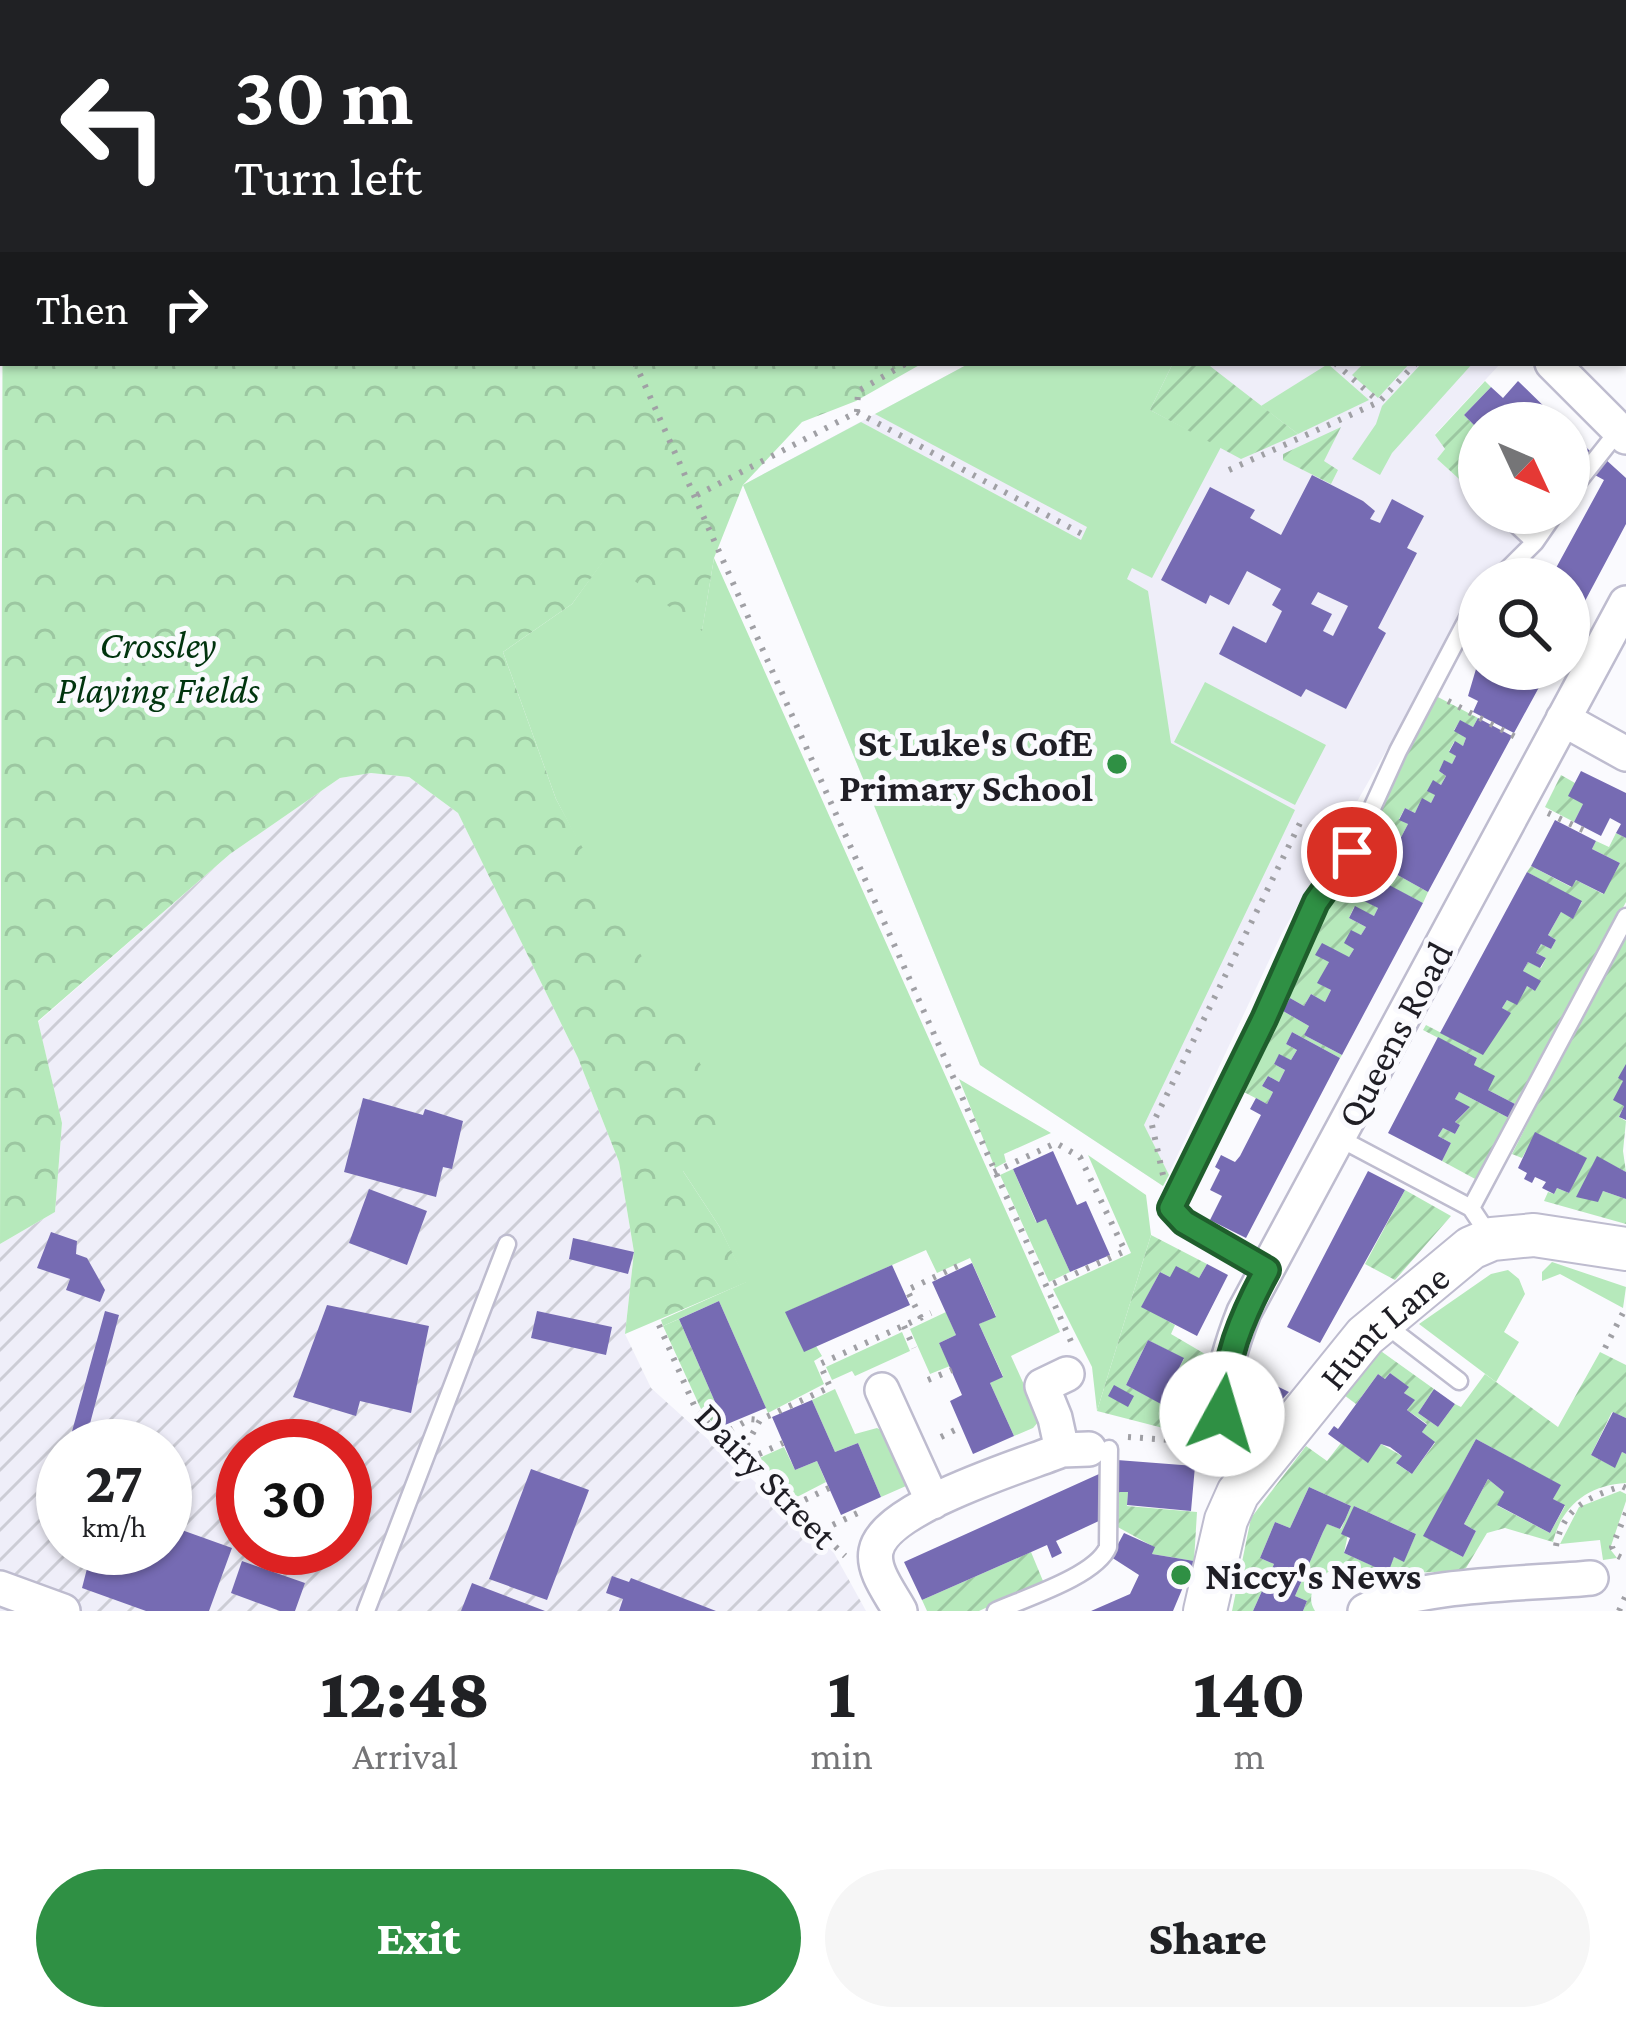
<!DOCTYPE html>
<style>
body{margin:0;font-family:"Crimson Pro",serif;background:#f6f6f6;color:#202124;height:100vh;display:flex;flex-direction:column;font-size:45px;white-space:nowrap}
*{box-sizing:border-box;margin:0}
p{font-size:39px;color:#757577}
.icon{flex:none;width:66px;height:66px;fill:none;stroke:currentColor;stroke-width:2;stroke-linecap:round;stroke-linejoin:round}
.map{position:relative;height:1611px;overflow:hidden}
.panel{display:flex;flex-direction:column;background:#fff;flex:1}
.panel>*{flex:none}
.guide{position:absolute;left:0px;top:0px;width:1626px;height:366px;box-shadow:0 3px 9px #0004;background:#202124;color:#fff;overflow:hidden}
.needle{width:78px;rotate:134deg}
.controls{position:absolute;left:1458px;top:402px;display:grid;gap:24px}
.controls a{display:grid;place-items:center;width:132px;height:132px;border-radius:50%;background:#fff;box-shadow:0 3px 9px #0004;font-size:60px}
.speed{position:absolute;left:36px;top:1419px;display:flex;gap:24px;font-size:60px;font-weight:700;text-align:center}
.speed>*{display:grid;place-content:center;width:156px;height:156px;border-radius:50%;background:#fff;box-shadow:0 3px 9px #0004;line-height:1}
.speed small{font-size:30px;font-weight:400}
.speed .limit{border:18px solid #d22;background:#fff;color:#111}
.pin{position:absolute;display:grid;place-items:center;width:102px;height:102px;color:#fff;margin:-51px;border:6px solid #fff;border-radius:50%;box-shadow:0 3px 12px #0007}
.me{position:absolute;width:132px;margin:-66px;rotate:6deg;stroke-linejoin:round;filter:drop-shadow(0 0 9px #0008)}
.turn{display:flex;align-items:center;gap:42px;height:252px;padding:0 36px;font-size:54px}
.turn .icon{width:156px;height:156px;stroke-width:2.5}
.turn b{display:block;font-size:84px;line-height:102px}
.then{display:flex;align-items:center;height:114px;padding:0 36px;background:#0003;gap:24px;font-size:45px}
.eta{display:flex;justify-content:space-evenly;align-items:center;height:204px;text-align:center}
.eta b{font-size:72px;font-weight:800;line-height:84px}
.primary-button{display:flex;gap:24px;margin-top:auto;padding:24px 36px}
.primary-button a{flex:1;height:138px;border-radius:72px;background:#2f9044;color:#fff;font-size:48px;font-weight:800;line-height:138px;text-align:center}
.primary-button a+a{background:#f6f6f6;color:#202124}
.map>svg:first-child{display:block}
.built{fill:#efeef9}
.industrial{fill:url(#industrial-furrows);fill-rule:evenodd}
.grass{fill:#b6e9bb}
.forest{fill:url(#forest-crowns)}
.garden{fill:url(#garden-furrows);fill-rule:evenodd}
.building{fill:#766bb3;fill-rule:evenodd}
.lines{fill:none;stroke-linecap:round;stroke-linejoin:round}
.service-casing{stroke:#bebccf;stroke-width:21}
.minor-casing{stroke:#bebccf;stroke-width:38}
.tertiary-casing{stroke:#bebccf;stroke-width:46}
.path{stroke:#a0a0a5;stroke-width:6;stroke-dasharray:3 9;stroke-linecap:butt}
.service{stroke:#fff;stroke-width:16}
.minor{stroke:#fff;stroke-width:33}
.tertiary{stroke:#fff;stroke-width:42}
.route-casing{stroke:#1f5e2c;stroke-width:30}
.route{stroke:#2f9044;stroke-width:21}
.poi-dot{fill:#2f9044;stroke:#fafafe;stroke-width:4.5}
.labels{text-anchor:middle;stroke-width:10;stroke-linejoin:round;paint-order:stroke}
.park-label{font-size:39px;font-style:italic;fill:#00340e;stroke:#fafafe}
.poi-label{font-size:39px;font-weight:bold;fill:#1f1e25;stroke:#fafafe;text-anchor:end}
.street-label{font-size:39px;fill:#1f1e25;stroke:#fafafe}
</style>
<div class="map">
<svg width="1626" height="1611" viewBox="0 0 1626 1611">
<defs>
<pattern id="industrial-furrows" width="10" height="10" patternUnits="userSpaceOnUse" patternTransform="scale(3)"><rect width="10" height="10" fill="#efeef9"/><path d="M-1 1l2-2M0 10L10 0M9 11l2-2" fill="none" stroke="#ccccd5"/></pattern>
<pattern id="forest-crowns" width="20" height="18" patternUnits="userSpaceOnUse" patternTransform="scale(3)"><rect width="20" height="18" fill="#b6e9bb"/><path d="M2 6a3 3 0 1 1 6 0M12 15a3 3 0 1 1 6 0" fill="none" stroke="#9cc7a1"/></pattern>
<pattern id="garden-furrows" width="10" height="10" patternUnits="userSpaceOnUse" patternTransform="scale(3)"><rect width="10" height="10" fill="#b6e9bb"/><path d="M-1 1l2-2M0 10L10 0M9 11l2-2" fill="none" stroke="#9cc7a1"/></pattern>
</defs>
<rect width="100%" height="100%" fill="#fafafe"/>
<!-- built -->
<path class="built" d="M970,363H1501L1435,434L1445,449L1437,459L1479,497V513H1494L1523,541L1487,579H1479V588L1282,933L1163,1186L980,1065L743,485Z"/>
<!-- industrial -->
<path class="industrial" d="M371,773L409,777L458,813L578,1058L619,1162L634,1252L625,1334L651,1388L834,1553L866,1611H0V1244L55,1212L62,1123L38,1022L230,854L340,778ZM63,1446H165V1548H63ZM243,1446H345V1548H243Z"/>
<!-- grass -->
<path class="grass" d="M970,363H1173L1150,410L1221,447L1152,578L1132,568L1127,579L1148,591L1171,743L1295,810L1144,1125L1169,1175L1163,1186L980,1065L743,485L861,422L1081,540L1087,527L875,414Z
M1364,363H1410L1378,398L1352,375Z
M1422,363H1473L1392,453L1380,475L1352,459L1376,424L1382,406Z
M1328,364L1369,400L1298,434L1261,406Z
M605,558L702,630L714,558L1060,1332L1011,1356L1040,1420L1033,1428L1014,1436L990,1383L1003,1376L979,1324L996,1316L970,1258L937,1273L926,1250L786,1312L804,1351L816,1346L822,1356L814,1361L824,1384L768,1413L719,1301L663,1326L661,1320L746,1282L719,1226L683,1171L629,939L556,799L503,652L572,604Z
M1205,682L1326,745L1295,805L1174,742Z
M959,1079L1051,1133L1004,1154L1006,1162L995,1168Z
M1088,1155L1146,1195L1151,1235L1097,1411L1092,1367L1053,1289L1131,1253Z
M1013,1169L1036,1222L1046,1219L1070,1272L1049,1282L1000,1175Z
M1552,1262L1626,1287L1623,1308L1560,1274L1542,1281V1272Z
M1508,1270L1519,1279L1525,1294L1504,1332L1519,1342L1496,1382L1419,1324L1491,1274Z
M946,1312L956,1335L939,1343L950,1366L930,1374L910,1329Z
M902,1332L910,1351L855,1376L852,1371L832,1380L826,1367Z
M835,1389L855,1434L877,1428L888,1434L909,1481L906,1486L881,1497L858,1443L835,1452L812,1400Z
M784,1447L795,1470L817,1461L826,1482L797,1497L757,1459Z
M1620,1491L1626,1494V1501L1610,1549L1617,1558L1603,1560L1600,1540L1560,1544L1579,1507Z"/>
<!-- forest -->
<path class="forest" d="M269,0H1481L264,3Z
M3,179V363H923L856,401L802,422L743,485L714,558L702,631L605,559L572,604L503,652L556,799L732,1122L683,1171L719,1226L747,1282L625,1334L634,1252L619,1162L578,1058L458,813L409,777L371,773L340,778L230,854L38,1021L62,1123L55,1212L0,1244Z"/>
<!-- garden -->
<path class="garden" d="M1173,363H1206L1298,434L1241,459L1150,410Z
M1485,381L1491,387L1464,415L1479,430V497L1437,459L1445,449L1435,435Z
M1341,427L1324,461L1338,470L1331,484L1283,460V454Z
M1436,696L1478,718L1473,727L1460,721L1454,730L1466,738L1463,746L1454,742L1449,751L1456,756L1452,764L1444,761L1439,771L1446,776L1441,785L1433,781L1435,795L1431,803L1422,799L1415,813L1405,808L1399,819L1408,824L1385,868L1428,892L1423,903L1374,878L1362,899L1378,908L1374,916L1354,907L1349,918L1366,927L1361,935L1351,931L1354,949L1349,957L1329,962L1318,983L1331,990L1325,1002L1311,994L1304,1006L1290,998L1283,1011L1309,1026L1304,1035L1342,1055L1340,1058L1292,1032L1286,1044L1297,1050L1291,1060L1279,1055L1274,1064L1285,1070L1279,1082L1268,1076L1262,1086L1273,1092L1267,1104L1238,1089L1309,926Z
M1561,775L1575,783L1583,804L1574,822L1545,807Z
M1616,833L1626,838V902L1517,1105L1488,1090L1474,1065L1477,1058L1423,1030L1426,1025L1482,1054L1510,1013L1502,1008L1507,1000L1527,986L1535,991L1523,971L1528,962L1541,968L1546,958L1536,953L1541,944L1551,949L1556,940L1548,935L1561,912L1573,918L1582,902L1527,872L1531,866L1571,887L1576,880L1603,894L1620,863L1592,849L1596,841L1609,847Z
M1626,931V1069L1619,1077L1623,1081L1624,1106L1619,1117L1626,1121L1623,1151L1626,1172L1597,1157L1577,1196L1597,1201L1603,1191L1626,1199V1224L1544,1201L1548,1192L1554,1194L1557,1188L1569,1193L1586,1158L1536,1133L1522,1158L1512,1154Z
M1459,1092L1509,1118L1477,1180L1442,1161L1451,1143L1438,1136L1443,1128L1455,1134L1460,1125L1455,1122L1469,1108L1455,1099Z
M1405,1190L1451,1216L1395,1280L1365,1264Z
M1151,1235L1207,1264L1199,1278L1170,1277L1160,1272L1142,1306L1175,1325L1171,1334L1205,1354L1198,1437L1097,1411ZM1148,1340L1184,1359L1161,1403L1126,1385Z
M679,1319L725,1425L718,1429L701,1409L663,1326Z
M1378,1349L1434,1389L1418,1413L1438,1427L1455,1404L1461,1407L1485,1374L1558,1427L1600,1352L1626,1365V1418L1612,1412L1591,1455L1614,1467L1622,1452L1626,1454V1483C1589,1485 1562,1505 1553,1542L1505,1528L1487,1533L1466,1568L1460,1571L1408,1573L1370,1583L1356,1570L1328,1572C1316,1583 1305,1595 1315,1611H1303L1307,1601L1295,1596L1323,1532L1327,1524L1341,1529L1351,1506L1309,1487L1290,1528L1275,1522L1260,1558L1274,1564L1253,1611H1232L1251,1518L1306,1446L1327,1461L1341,1443L1367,1462L1381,1444L1402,1456L1397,1464L1412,1474L1435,1443L1422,1432L1427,1424L1407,1410L1414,1400L1404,1393L1408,1387L1390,1373L1385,1379L1378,1374L1356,1404L1344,1395ZM1476,1439L1560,1485L1553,1499L1565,1506L1550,1533L1498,1506L1504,1492L1488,1479L1464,1524L1476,1531L1463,1557L1424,1536ZM1354,1506L1416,1534L1404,1561L1394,1557L1387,1572L1344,1553Z
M1115,1492H1128L1127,1506L1197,1512L1194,1561L1152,1554L1154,1547L1114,1525Z
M1031,1552L1043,1581L979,1611H927L922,1600Z"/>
<!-- building -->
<path class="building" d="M1518,381L1561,423H1479V430L1464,415L1491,387L1503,398Z
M1569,431L1590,451L1569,473Z
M1604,458L1626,478V524L1569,631V579H1550L1604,480L1593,474Z
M1312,475L1363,501L1375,511L1370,519L1380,523L1392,499L1424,516L1407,548L1417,553L1378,628L1386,633L1346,709L1306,689L1301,697L1219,654L1233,626L1266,643L1282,611L1272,605L1281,589L1247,571L1229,605L1210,595L1206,604L1161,580L1210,487L1255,510L1250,518L1281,535ZM1318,592L1348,606L1333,636L1323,631L1332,614L1311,604Z
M1476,669L1494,672L1496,669H1549L1514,733L1473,712L1478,701L1468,696Z
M1478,718L1512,736L1428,892L1385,868L1408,824L1399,820L1405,808L1415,813L1422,798L1431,803L1435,795L1427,791L1433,780L1441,785L1446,776L1439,771L1444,760L1452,764L1456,756L1449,752L1455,741L1463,746L1466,738L1454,731L1460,720L1473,727Z
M1581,771L1626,793V838L1616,833L1621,824L1610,818L1601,836L1574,822L1583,804L1568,796Z
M1555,820L1596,841L1592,849L1620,863L1604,894L1576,880L1572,887L1531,866Z
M1527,872L1582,901L1573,919L1561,912L1548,935L1556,940L1551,949L1541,944L1536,953L1546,958L1540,968L1528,962L1523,971L1541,981L1535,991L1527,986L1517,1005L1507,1000L1502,1008L1511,1013L1483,1055L1440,1033Z
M1374,877L1423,903L1342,1055L1304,1035L1309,1026L1283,1011L1290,998L1304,1006L1311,994L1325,1002L1331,990L1317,983L1329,962L1315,955L1322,943L1349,957L1354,949L1344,943L1351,930L1361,935L1366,927L1349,918L1355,906L1374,916L1378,908L1362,900Z
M1292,1032L1340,1058L1246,1238L1210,1220L1222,1196L1210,1190L1220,1170L1215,1167L1221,1155L1235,1162L1240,1156L1261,1115L1250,1109L1256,1098L1267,1104L1273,1092L1262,1086L1268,1076L1279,1082L1285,1070L1274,1064L1279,1054L1291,1060L1297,1050L1286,1044Z
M1438,1037L1477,1058L1474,1065L1495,1076L1488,1090L1517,1105L1509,1118L1459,1092L1455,1099L1470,1107L1455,1122L1460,1125L1455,1134L1443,1128L1438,1136L1451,1143L1442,1161L1388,1133Z
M1626,1064V1120L1619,1117L1624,1106L1613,1100L1623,1081L1618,1078Z
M363,1098L423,1115L425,1109L463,1121L452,1169L443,1167L436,1197L344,1172Z
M1535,1132L1587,1158L1569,1193L1557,1188L1554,1194L1542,1188L1546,1182L1535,1177L1532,1183L1524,1179L1527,1173L1518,1168Z
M1053,1151L1077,1205L1086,1201L1110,1255L1070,1272L1046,1219L1037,1223L1013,1169Z
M1597,1156L1626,1172V1199L1603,1191L1598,1202L1576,1197Z
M1368,1171L1405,1190L1320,1343L1287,1327Z
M369,1189L427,1211L407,1265L349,1243Z
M51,1232L77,1241L76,1254L87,1258L105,1290L100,1302L66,1290L70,1279L37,1268Z
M573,1238L634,1252L628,1274L569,1259Z
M972,1263L996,1317L979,1324L1003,1377L990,1383L1014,1436L973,1454L950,1401L962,1395L939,1343L956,1335L932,1282Z
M1207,1264L1228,1275L1197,1336L1141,1307L1160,1272L1170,1277L1176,1266L1199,1278Z
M892,1265L910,1305L804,1352L785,1312Z
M719,1301L766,1408L725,1425L679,1319Z
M327,1305L429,1326L411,1413L360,1401L356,1416L293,1397Z
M105,1311L119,1315L84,1446H68Z
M537,1311L612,1327L606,1355L531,1338Z
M1148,1340L1184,1358L1161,1404L1126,1385Z
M1390,1373L1409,1387L1404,1393L1415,1400L1407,1410L1427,1425L1422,1432L1435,1442L1412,1474L1396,1463L1402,1456L1390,1447L1381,1444L1368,1463L1328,1434L1334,1426L1338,1429L1378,1374L1385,1379Z
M1256,1376L1289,1392L1270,1412L1253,1398Z
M1114,1385L1134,1396L1128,1407L1108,1396Z
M1434,1389L1455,1404L1438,1427L1418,1413Z
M812,1400L835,1452L858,1443L881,1497L841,1515L817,1461L795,1470L772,1417Z
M1613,1412L1626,1418V1454L1622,1452L1615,1468L1591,1455Z
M1476,1439L1561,1485L1553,1499L1565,1505L1550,1533L1497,1505L1504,1492L1488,1479L1464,1524L1476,1531L1463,1557L1423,1536Z
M1117,1460L1195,1466L1191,1511L1127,1505L1128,1492H1115Z
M531,1469L589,1490L547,1600L489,1579Z
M1099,1474L1101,1520L1056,1541L1062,1553L1052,1558L1047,1545L922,1600L904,1562Z
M1309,1487L1351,1506L1345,1520L1340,1529L1327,1524L1323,1532L1295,1596L1307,1601L1303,1611H1253L1274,1564L1260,1558L1275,1522L1290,1528Z
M1354,1506L1416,1534L1404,1562L1394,1557L1388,1573L1344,1553L1350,1538L1341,1534Z
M165,1524L232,1548L209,1611H146L82,1588L90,1557L95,1559L99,1548H165Z
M1124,1533L1155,1547L1152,1554L1194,1561L1173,1611H1091L1130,1594L1139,1575L1111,1557Z
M242,1561L305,1583L295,1611H280L231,1593Z
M612,1576L629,1582L631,1578L716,1611H619L623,1599L606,1593Z
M472,1583L545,1611H461Z"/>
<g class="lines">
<!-- service casing -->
<g class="service-casing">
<path id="service" d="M1569,493L1619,430
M1504,513L1535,542
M1498,579L1535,542L1555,513
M1373,806L1398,751L1479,597
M1339,1138L1471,1208L1491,1238
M1471,1208L1626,917
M1267,1270L1184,1222L1171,1208L1232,1086L1316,901L1351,852L1370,812
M1387,1319L1399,1335L1459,1381
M366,1611L507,1244
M996,1611C1025,1598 1096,1576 1108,1547L1109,1449"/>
</g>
<!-- minor casing -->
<g class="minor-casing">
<path id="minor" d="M118,0L120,3
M0,163L3,161
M1552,363L1626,437
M1563,719L1626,754
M1067,1374L1042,1386L1055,1418L1062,1450L1089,1449
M882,1390L933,1502
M1253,1471C1202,1433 1224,1363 1244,1312L1626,603
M0,1588L63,1611
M900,1611C891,1594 872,1571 876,1551C884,1507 1022,1466 1062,1450
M1365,1611C1418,1583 1529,1584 1591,1578"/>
</g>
<!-- tertiary casing -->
<g class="tertiary-casing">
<g id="tertiary">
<path id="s1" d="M1205,1611L1226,1520L1238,1493L1365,1336L1471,1248L1492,1239L1534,1235L1626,1249"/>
</g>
</g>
<!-- path -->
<path class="path" d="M441,0L442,3
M22,3L28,0
M230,3L235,0
M1325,3L1329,0
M0,15L3,20
M1623,132L1626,129
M1623,318L1626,321
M635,363L1073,1346
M1335,363L1379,402
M857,412L858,391L907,363
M1229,470L1379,402L1416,363
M697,495L857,412L1082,534
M1448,701L1521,740
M1548,813L1583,830
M994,1172L1056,1143L1080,1157L1125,1251L1046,1287
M1163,1175L1152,1125L1303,817
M921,1318L907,1290L960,1265
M659,1325L697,1412L845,1556
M904,1326L914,1348
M1605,1348L1626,1307
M928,1380L952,1370
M720,1436L750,1419L760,1420
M941,1437L961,1427
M1128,1437L1198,1442
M741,1455L760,1420L830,1387L820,1364L931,1313
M748,1459L783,1443
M794,1505L829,1488
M1626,1513L1612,1547L1616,1555L1626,1560
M822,1530L862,1511
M1556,1546C1563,1508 1588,1497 1622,1486L1626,1488
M1619,1611L1626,1595"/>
<!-- service -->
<use href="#service" class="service"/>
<!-- minor -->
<use href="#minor" class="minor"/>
<!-- tertiary -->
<use href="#tertiary" class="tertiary"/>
</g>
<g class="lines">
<!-- route casing -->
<g class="route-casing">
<path id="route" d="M1222,1414C1224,1360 1241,1318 1267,1270L1184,1222L1171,1208L1264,1019L1316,902L1352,852"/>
</g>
<!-- route -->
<use href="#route" class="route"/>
</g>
<!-- markers -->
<g class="poi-dot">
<circle cx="1117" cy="764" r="12"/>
<circle cx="1181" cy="1575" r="12"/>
</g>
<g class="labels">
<!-- park labels -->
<g class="park-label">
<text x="158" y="658">Crossley<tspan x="158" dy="45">Playing Fields</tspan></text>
</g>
<!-- poi labels -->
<g class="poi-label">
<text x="1093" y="756">St Luke's CofE<tspan x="1093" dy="45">Primary School</tspan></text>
<text x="1205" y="1589" text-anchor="start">Niccy's News</text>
</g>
<!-- street labels -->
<g class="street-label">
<text transform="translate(1394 1034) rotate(-62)" y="14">Queens Road</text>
<text dy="14" stroke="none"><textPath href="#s1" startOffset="345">Hunt Lane</textPath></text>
<text transform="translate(767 1475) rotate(46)" y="14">Dairy Street</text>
</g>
</g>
</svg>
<div class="controls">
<a><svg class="needle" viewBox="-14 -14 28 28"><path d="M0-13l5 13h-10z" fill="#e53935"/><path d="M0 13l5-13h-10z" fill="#757577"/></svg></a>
<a><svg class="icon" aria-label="search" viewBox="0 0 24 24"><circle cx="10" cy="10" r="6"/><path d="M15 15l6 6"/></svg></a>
</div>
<div class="speed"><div>27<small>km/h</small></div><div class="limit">30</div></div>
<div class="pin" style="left:1352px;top:852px;background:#d93025"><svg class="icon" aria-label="arrive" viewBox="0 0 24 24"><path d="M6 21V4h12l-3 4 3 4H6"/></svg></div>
<svg class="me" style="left:1222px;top:1414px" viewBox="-20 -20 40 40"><circle r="19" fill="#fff"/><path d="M0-13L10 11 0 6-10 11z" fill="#2f9044"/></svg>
<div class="guide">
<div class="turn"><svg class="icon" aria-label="left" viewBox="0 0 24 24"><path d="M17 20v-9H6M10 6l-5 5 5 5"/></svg><div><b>30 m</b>Turn left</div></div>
<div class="then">Then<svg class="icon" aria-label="right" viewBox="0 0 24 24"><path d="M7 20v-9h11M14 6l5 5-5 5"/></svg></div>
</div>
</div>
<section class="panel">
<div class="eta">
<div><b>12:48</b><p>Arrival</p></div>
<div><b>1</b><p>min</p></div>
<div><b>140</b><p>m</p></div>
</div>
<div class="primary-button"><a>Exit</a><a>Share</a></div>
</section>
